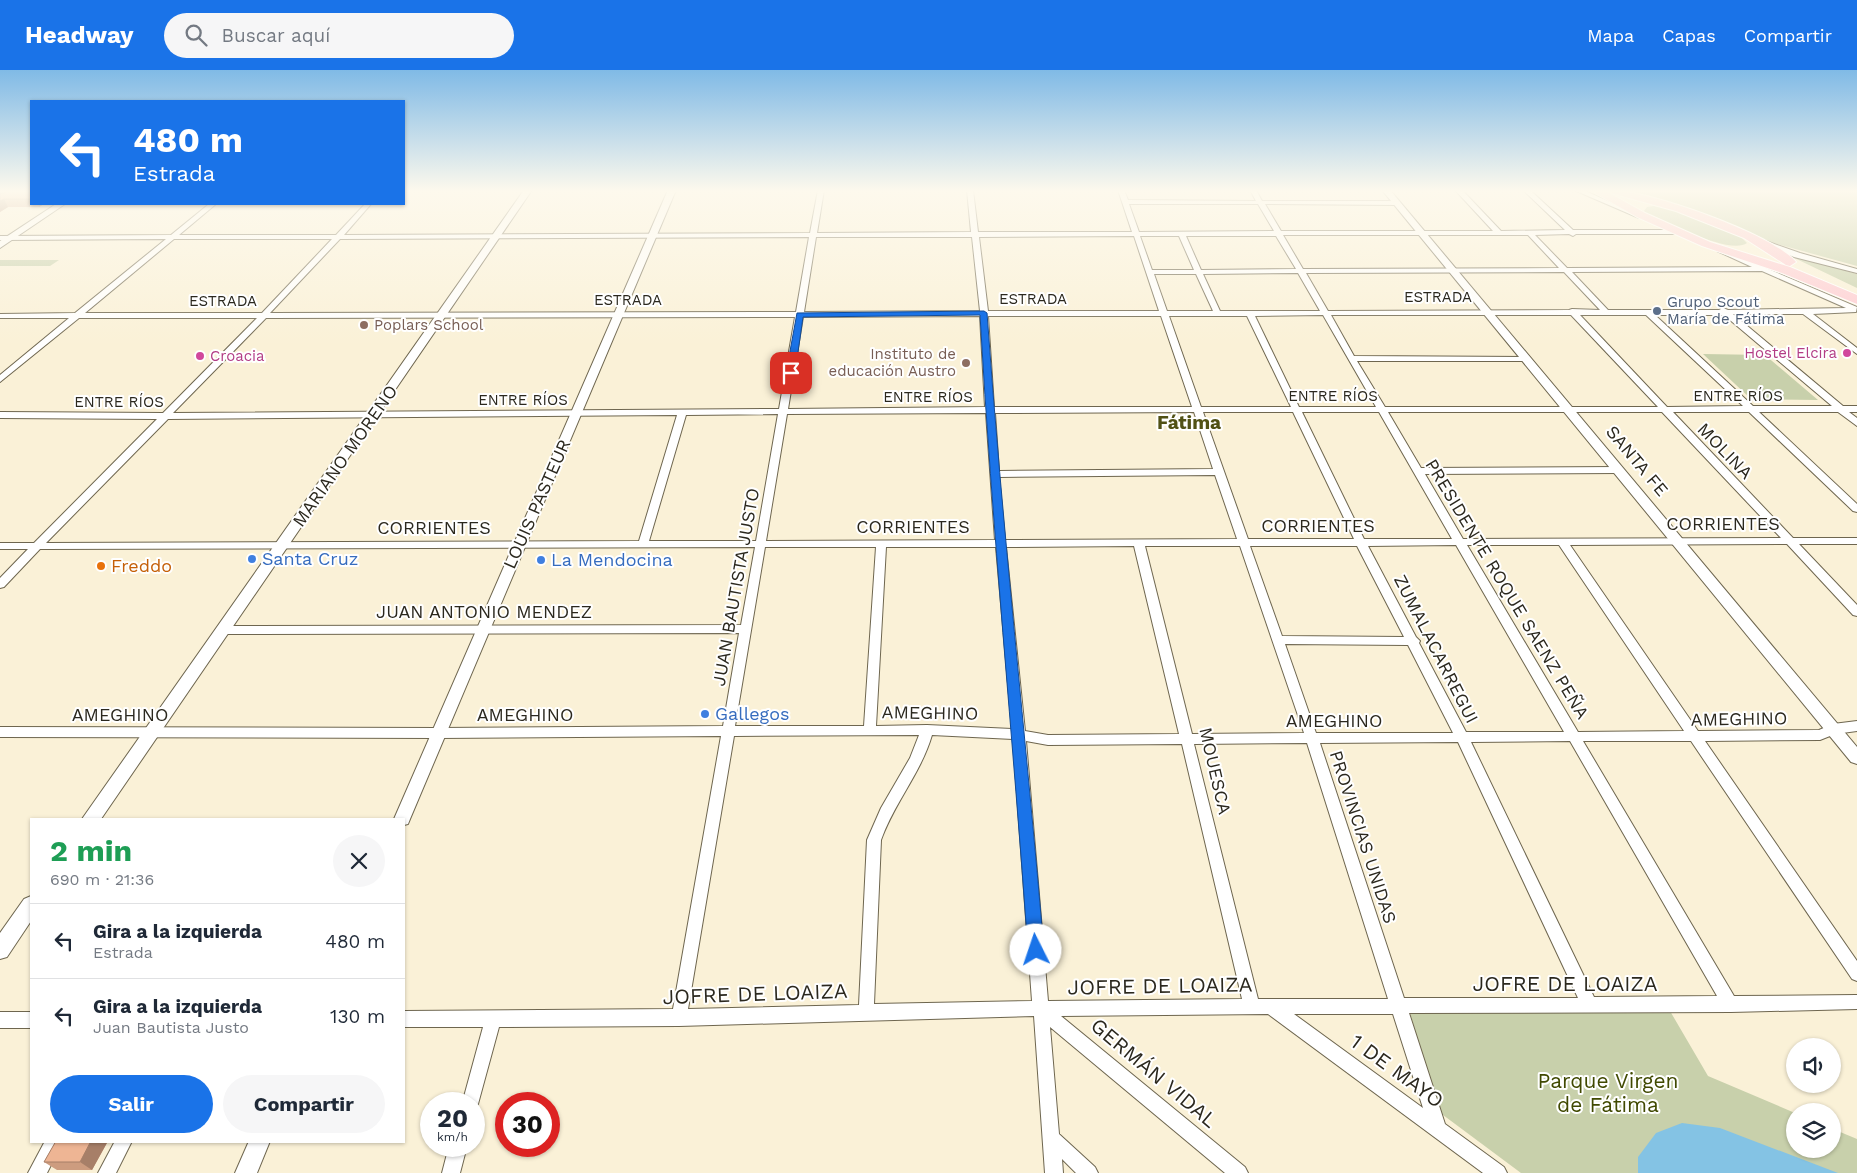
<!DOCTYPE html>
<html lang="es">
<meta charset="utf-8">
<style>
body{margin:0;font-family:"Work Sans",sans-serif;background:#f6f6f7;color:#1f2937;height:100vh;display:flex;flex-direction:column;font-size:19px;white-space:nowrap}
*{box-sizing:border-box;margin:0}
p{font-size:16px;color:#747a83}
.icon{flex:none;width:28px;height:28px;fill:none;stroke:currentColor;stroke-width:2;stroke-linecap:round;stroke-linejoin:round}
.map{position:relative;flex:1;overflow:hidden}
.panel{position:absolute;left:30px;top:748px;width:375px;height:325px;display:flex;flex-direction:column;background:#fff;border-radius:0px;box-shadow:0 1px 4px #0004}
.panel>*{flex:none}
.banner{position:absolute;left:30px;top:30px;width:375px;height:105px;border-radius:0px;box-shadow:0 1px 4px #0004;background:#1a73e8;color:#fff;overflow:hidden}
.buttons{position:absolute;left:1786px;top:968px;display:grid;gap:10px}
.buttons a{display:grid;place-items:center;width:55px;height:55px;border-radius:50%;background:#fff;box-shadow:0 1px 4px #0004;font-size:25px}
.speed{position:absolute;left:420px;top:1022px;display:flex;gap:10px;font-size:25px;font-weight:700;text-align:center}
.speed>*{display:grid;place-content:center;width:65px;height:65px;border-radius:50%;background:#fff;box-shadow:0 1px 4px #0004;line-height:1}
.speed small{font-size:12px;font-weight:400}
.speed .limit{border:8px solid #d22;background:#fff;color:#111}
.pin{position:absolute;display:grid;place-items:center;width:42px;height:42px;color:#fff;margin:-21px;border-radius:10px;box-shadow:0 2px 8px #0006}
.me{position:absolute;width:55px;margin:-28px;rotate:356deg;stroke-linejoin:round;filter:drop-shadow(0 0 4px #0008)}
.turn{display:flex;align-items:center;gap:18px;height:105px;padding:0 20px;font-size:22px}
.turn .icon{width:65px;height:65px;stroke-width:2.5}
.turn b{display:block;font-size:35px;line-height:42px}
.round{display:grid;place-items:center;flex:none;width:52px;height:52px;border-radius:26px;background:#f6f6f7}
.headline{display:flex;align-items:center;justify-content:space-between;height:85px;padding:0 20px}
h1{font-size:30px;font-weight:700;line-height:38px;color:#1e9e55}
.cta{display:flex;gap:10px;margin-top:auto;padding:10px 20px}
.cta a{flex:1;height:58px;border-radius:30px;background:#1a73e8;color:#fff;font-size:20px;font-weight:700;line-height:58px;text-align:center}
.cta a+a{background:#f6f6f7;color:#1f2937}
ul{padding:0;list-style:none}
li{display:flex;align-items:center;gap:15px;height:75px;padding:0 20px;border-top:1px solid #e0e1e3}
li div{flex:1}
li b{display:block;font-size:19px}
li em{font-style:normal}
header{display:flex;align-items:center;gap:30px;box-sizing:border-box;height:70px;padding:0 25px;background:#1a73e8;color:#fff}
header strong{font-size:24px}
nav{display:flex;gap:28px;margin-inline-start:auto;font-size:18px}
.search{width:350px;height:45px;background:#f6f6f7;display:flex;align-items:center;gap:12px;box-sizing:border-box;padding:0 18px;border-radius:28px;color:#747a83;font-size:19px}
.map>svg:first-child{display:block}
.green{fill:#c8d0ab}
.water{fill:#84c3e4}
.lines{fill:none;stroke-linecap:round;stroke-linejoin:round}
.minor-casing{stroke:#6e664f;stroke-width:2}
.tertiary-casing{stroke:#6e664f;stroke-width:2}
.secondary-casing{stroke:#6e664f;stroke-width:2}
.trunk-casing{stroke:#fff;stroke-width:2}
.minor{fill:#fff;fill-rule:evenodd}
.tertiary{fill:#fff;fill-rule:evenodd}
.secondary{fill:#fff;fill-rule:evenodd}
.trunk{fill:#fecbd2;fill-rule:evenodd}
.wall{fill:#cd9c7f}
.shaded-wall{fill:#a77f68}
.building{fill:#eeb594;stroke:#a77f68}
.route{fill:#1a73e8;stroke:#114b97}
.service-dot{fill:#5c6f8a;stroke:#fff;stroke-width:2}
.education-dot{fill:#8d6e63;stroke:#fff;stroke-width:2}
.hotel-dot{fill:#d1479c;stroke:#fff;stroke-width:2}
.shop-dot{fill:#3f7fe0;stroke:#fff;stroke-width:2}
.food-dot{fill:#e8710a;stroke:#fff;stroke-width:2}
.labels{text-anchor:middle;stroke-width:4;stroke-linejoin:round;paint-order:stroke}
.far-street-label{font-size:15px;fill:#2b281e;stroke:#fff}
.far-service-label{font-size:15px;fill:#4e5e75;stroke:#fff;text-anchor:start}
.far-education-label{font-size:15px;fill:#785e54;stroke:#fff;text-anchor:start}
.far-hotel-label{font-size:15px;fill:#b23c85;stroke:#fff;text-anchor:end}
.street-label{font-size:18px;fill:#2b281e;stroke:#fff}
.shop-label{font-size:18px;fill:#366cbe;stroke:#fff;text-anchor:start}
.food-label{font-size:18px;fill:#c56008;stroke:#fff;text-anchor:start}
.far-district-label{font-size:19px;font-weight:bold;fill:#515115;stroke:#fff}
.near-street-label{font-size:21px;fill:#2b281e;stroke:#fff}
.near-park-label{font-size:21px;fill:#404901;stroke:#fff}
</style>
<header>
<strong>Headway</strong>
<div class="search"><svg class="icon" aria-label="search" viewBox="0 0 24 24"><circle cx="10" cy="10" r="6"/><path d="M15 15l6 6"/></svg>Buscar aquí</div>
<nav><a>Mapa</a><a>Capas</a><a>Compartir</a></nav>
</header>
<div class="map">
<svg width="1857" height="1103" viewBox="0 0 1857 1103">
<rect width="100%" height="100%" fill="#faf1d7"/>
<!-- green -->
<path class="green" d="M1620,120H1857V196L1766,171L1670,132L1651,129Z
M1654,136L1673,139L1740,166L1747,173C1730,185 1668,153 1650,146L1644,141L1647,137Z
M1786,184L1857,204V218Z
M0,190H59L50,196H0Z
M1703,284L1765,285L1818,330L1751,329Z
M1670,941L1708,1006L1795,1043V1079H1832L1833,1059L1857,1069V1103H1521L1439,1042L1410,943Z"/>
<!-- water -->
<path class="water" d="M1682,1053L1720,1058L1838,1103H1638V1087L1656,1063Z"/>
<g class="lines">
<!-- minor casing -->
<g class="minor-casing">
<path id="minor" d="M818,120H824L817,163L971,162L967,120H973L978,162H1132L1118,120H1124L1128,130L1256,131L1250,120H1256L1262,131H1396L1399,133L1396,135L1265,134L1281,161H1493L1455,120H1462L1501,161L1565,160L1523,120H1530L1573,160H1679L1682,162L1679,164H1576L1573,166L1569,164L1535,165L1567,198L1752,197L1717,181V179L1719,178L1857,237L1856,242L1813,244L1857,278V284L1803,244H1733L1843,336H1857V342H1849L1857,348V356L1838,342H1759L1857,434V442L1853,441L1749,342H1673L1793,468H1857V474H1799L1857,535V546L1853,545L1787,474L1570,475L1698,661L1819,660L1833,654L1857,651V661L1835,664L1820,670L1705,671L1857,891V911L1852,909L1691,671H1583L1734,926L1857,925V939L1731,942L1409,943L1445,1054L1504,1097L1507,1103H1483L1268,944L1061,946L1245,1097L1248,1103H1225L1050,957L1059,1064L1095,1097L1098,1103H1076L1062,1089L1063,1103H1045L1034,946L679,956L499,957L478,1034L474,1041V1034H462L483,957H404V941L673,939L721,666L439,668L0,667V657L439,658L723,656L739,563L222,564L216,560L222,556L741,555L755,477L40,479L4,517L0,518V508L28,479H0V473H34L157,349L0,348V342L163,343L257,248H79L0,312V305L69,248H0V244L75,243L166,169L0,170V166L171,165L209,134H216L179,165H336L365,134H371L344,165L810,163ZM1129,134H1258L1274,161L1139,162ZM1283,165H1528L1559,198L1303,199ZM1134,166L1159,241H988L979,167ZM1140,166H1179L1194,200H1152ZM1186,166H1276L1296,199L1201,200ZM809,167L796,242L270,243L340,169ZM816,167H972L980,241L804,242ZM174,169H332L262,243H85ZM1762,201L1846,238L1728,240L1723,238L1719,240H1608L1572,202ZM1564,202L1600,240L1572,239L1569,240L1328,241L1306,203ZM1298,203L1320,241H1220L1203,204ZM1154,204H1196L1213,241H1167ZM1323,245L1376,337H1299L1255,246ZM1331,245H1571L1658,337H1385L1357,291H1527L1531,289L1527,287L1354,286ZM1580,245H1646L1743,336L1667,337ZM1655,245H1724L1832,336H1753ZM980,246L985,337L788,339L803,247ZM988,246H1161L1192,337H994ZM1169,246H1247L1291,337H1201ZM795,247L779,339L173,343L266,248ZM1194,342L1213,399L999,401L995,343ZM1203,342H1293L1354,469H1248ZM1302,342H1379L1452,469H1364ZM1388,342H1662L1781,468L1463,469L1425,404L1619,403L1624,400L1619,397L1421,398ZM986,343L995,470L766,471L787,344ZM778,344L756,471H649L686,345ZM677,345L639,471L46,473L168,349ZM1215,405L1237,469L1005,470L999,407ZM1456,475L1564,662H1466L1419,573L1420,571L1416,567L1368,476ZM1467,475H1559L1684,661L1578,662ZM1134,476L1179,664L1048,665L1025,661L1006,477ZM1145,476H1240L1304,663L1192,664ZM1250,476H1357L1404,567L1282,566ZM765,477H876L864,656H735ZM886,477H996L1012,659L927,655L876,656ZM1285,574L1408,575L1453,663H1316ZM919,665L910,688L881,738L867,770L859,935L688,939L734,666ZM932,665L1013,669L1032,931L874,934L881,770C894,733 921,703 932,665ZM1026,671L1048,675L1182,674L1242,929L1048,931ZM1570,671L1717,926L1594,927L1471,672ZM1458,672L1578,928H1404L1320,673ZM1307,673L1388,929H1258L1194,674ZM1294,944H1393L1423,1038Z
M1574,120H1583L1644,147L1639,148Z
M1763,170L1800,183L1857,199V203L1794,187L1761,173L1760,172Z
M0,942H31V958H0Z
M45,1071H63L47,1103H28Z
M115,1071H132L116,1103H98Z
M449,1076H467L460,1103H442Z"/>
</g>
<!-- tertiary casing -->
<g class="tertiary-casing">
<path id="tertiary" d="M668,120H676L410,749L408,754L404,755V749H394Z
M1382,120H1390L1857,677V694L1851,692Z
M56,134H65L0,178V171Z
M249,1071H270L257,1103H235Z"/>
</g>
<!-- secondary casing -->
<g class="secondary-casing">
<path id="secondary" d="M524,120H532L101,749H82Z
M31,826V851L7,887L0,889V863L24,829Z"/>
</g>
<!-- trunk casing -->
<g class="trunk-casing">
<path id="trunk" d="M1590,120H1604L1645,143L1710,172L1790,197L1857,225V234L1782,203L1702,176L1637,147Z
M1610,120C1647,120 1773,164 1796,192L1790,196L1786,195L1744,168L1676,141L1611,123Z"/>
</g>
<!-- minor -->
<use href="#minor" class="minor"/>
<!-- tertiary -->
<use href="#tertiary" class="tertiary"/>
<!-- secondary -->
<use href="#secondary" class="secondary"/>
<!-- trunk -->
<use href="#trunk" class="trunk"/>
</g>
<!-- wall -->
<path class="wall" d="M31,120V134H44L39,137H8L0,142L4,123Z
M56,1071H108L92,1100H57L44,1092Z"/>
<!-- shaded-wall -->
<path class="shaded-wall" d="M4,129L8,137L0,142V131Z
M38,134H44L39,137Z
M91,1071H108L92,1100L80,1092Z"/>
<!-- building -->
<path class="building" d="M9,120H31V129H4L0,131V123H4Z
M56,1071H91L80,1092H44Z"/>
<!-- sky -->
<linearGradient id="sky" x2="0" y2="1"><stop stop-color="#80bae6"/><stop offset="0.44" stop-color="#fdf9ed"/><stop offset="1" stop-color="#fdf9ed" stop-opacity="0"/></linearGradient>
<rect width="1857" height="275" fill="url(#sky)"/>
<!-- route -->
<path class="route" d="M984,241L987,243C1002,456 1026,668 1044,880L1041,885L1036,887L1031,885L1028,880C1013,668 992,457 980,245L803,247L795,303L791,305L786,303L797,243Z"/>
<!-- markers -->
<circle class="service-dot" cx="1657" cy="241" r="5"/>
<g class="education-dot">
<circle cx="364" cy="255" r="5"/>
<circle cx="966" cy="293" r="5"/>
</g>
<g class="hotel-dot">
<circle cx="1847" cy="283" r="5"/>
<circle cx="200" cy="286" r="5"/>
</g>
<g class="shop-dot">
<circle cx="252" cy="489" r="5"/>
<circle cx="541" cy="490" r="5"/>
<circle cx="705" cy="644" r="5"/>
</g>
<circle class="food-dot" cx="101" cy="496" r="5"/>
<g class="labels">
<!-- far-street labels -->
<g class="far-street-label">
<text x="1438" y="232">ESTRADA</text>
<text x="1033" y="234">ESTRADA</text>
<text x="628" y="235">ESTRADA</text>
<text x="223" y="236">ESTRADA</text>
<text x="1333" y="331">ENTRE RÍOS</text>
<text x="1738" y="331">ENTRE RÍOS</text>
<text x="928" y="332">ENTRE RÍOS</text>
<text x="523" y="335">ENTRE RÍOS</text>
<text x="119" y="337">ENTRE RÍOS</text>
</g>
<!-- far-service labels -->
<g class="far-service-label">
<text x="1667" y="237">Grupo Scout<tspan x="1667" dy="17">María de Fátima</tspan></text>
</g>
<!-- far-education labels -->
<g class="far-education-label">
<text x="374" y="260">Poplars School</text>
<text x="956" y="289" text-anchor="end">Instituto de<tspan x="956" dy="17">educación Austro</tspan></text>
</g>
<!-- far-hotel labels -->
<g class="far-hotel-label">
<text x="1837" y="288">Hostel Elcira</text>
<text x="210" y="291" text-anchor="start">Croacia</text>
</g>
<!-- street labels -->
<g class="street-label">
<text transform="translate(1725 381) rotate(46)" y="6">MOLINA</text>
<text transform="translate(345 386) rotate(-55)" y="6">MARIANO MORENO</text>
<text transform="translate(1637 391) rotate(50)" y="6">SANTA FE</text>
<text transform="translate(537 434) rotate(-66)" y="6">LOUIS PASTEUR</text>
<text x="1723" y="460">CORRIENTES</text>
<text x="1318" y="462">CORRIENTES</text>
<text x="913" y="463">CORRIENTES</text>
<text x="434" y="464">CORRIENTES</text>
<text transform="translate(736 517) rotate(-80)" y="6">JUAN BAUTISTA JUSTO</text>
<text transform="translate(1507 519) rotate(59)" y="6">PRESIDENTE ROQUE SAENZ PEÑA</text>
<text x="484" y="548">JUAN ANTONIO MENDEZ</text>
<text transform="translate(1436 579) rotate(63)" y="6">ZUMALACARREGUI</text>
<text transform="translate(930 643) rotate(1)" y="6">AMEGHINO</text>
<text x="120" y="651">AMEGHINO</text>
<text x="525" y="651">AMEGHINO</text>
<text transform="translate(1739 649) rotate(-1)" y="6">AMEGHINO</text>
<text x="1334" y="657">AMEGHINO</text>
<text transform="translate(1215 701) rotate(77)" y="6">MOUESCA</text>
<text transform="translate(1363 767) rotate(72)" y="6">PROVINCIAS UNIDAS</text>
</g>
<!-- shop labels -->
<g class="shop-label">
<text x="262" y="495">Santa Cruz</text>
<text x="551" y="496">La Mendocina</text>
<text x="715" y="650">Gallegos</text>
</g>
<!-- food labels -->
<g class="food-label">
<text x="111" y="502">Freddo</text>
</g>
<!-- far-district labels -->
<g class="far-district-label">
<text x="1189" y="359">Fátima</text>
</g>
<!-- near-street labels -->
<g class="near-street-label">
<text x="1565" y="921">JOFRE DE LOAIZA</text>
<text transform="translate(1160 916) rotate(-1)" y="7">JOFRE DE LOAIZA</text>
<text transform="translate(755 924) rotate(-2)" y="7">JOFRE DE LOAIZA</text>
<text transform="translate(1397 1001) rotate(36)" y="7">1 DE MAYO</text>
<text transform="translate(1154 1003) rotate(40)" y="7">GERMÁN VIDAL</text>
</g>
<!-- near-park labels -->
<g class="near-park-label">
<text x="1608" y="1018">Parque Virgen<tspan x="1608" dy="24">de Fátima</tspan></text>
</g>
</g>
</svg>
<div class="buttons">
<a><svg class="icon" aria-label="sound" viewBox="0 0 24 24"><path d="M4 9h4l5-4v14l-5-4H4zM17 9q2 3 0 6"/></svg></a>
<a><svg class="icon" aria-label="layers" viewBox="0 0 24 24"><path d="M12 4l9 5-9 5-9-5zM3 14l9 5 9-5"/></svg></a>
</div>
<div class="speed"><div>20<small>km/h</small></div><div class="limit">30</div></div>
<div class="pin" style="left:791px;top:303px;background:#d93025"><svg class="icon" aria-label="arrive" viewBox="0 0 24 24"><path d="M6 21V4h12l-3 4 3 4H6"/></svg></div>
<svg class="me" style="left:1036px;top:880px" viewBox="-20 -20 40 40"><circle r="19" fill="#fff"/><path d="M0-13L10 11 0 6-10 11z" fill="#1a73e8"/></svg>
<div class="banner">
<div class="turn"><svg class="icon" aria-label="left" viewBox="0 0 24 24"><path d="M17 20v-9H6M10 6l-5 5 5 5"/></svg><div><b>480 m</b>Estrada</div></div>
</div>
<section class="panel">
<div class="headline"><div><h1>2 min</h1><p>690 m · 21:36</p></div><a class="round"><svg class="icon" aria-label="close" viewBox="0 0 24 24"><path d="M6 6l12 12M18 6L6 18"/></svg></a></div>
<ul>
<li><svg class="icon" aria-label="left" viewBox="0 0 24 24"><path d="M17 20v-9H6M10 6l-5 5 5 5"/></svg><div><b>Gira a la izquierda</b><p>Estrada</p></div><em>480 m</em></li>
<li><svg class="icon" aria-label="left" viewBox="0 0 24 24"><path d="M17 20v-9H6M10 6l-5 5 5 5"/></svg><div><b>Gira a la izquierda</b><p>Juan Bautista Justo</p></div><em>130 m</em></li>
</ul>
<div class="cta"><a>Salir</a><a>Compartir</a></div>
</section>
</div>
